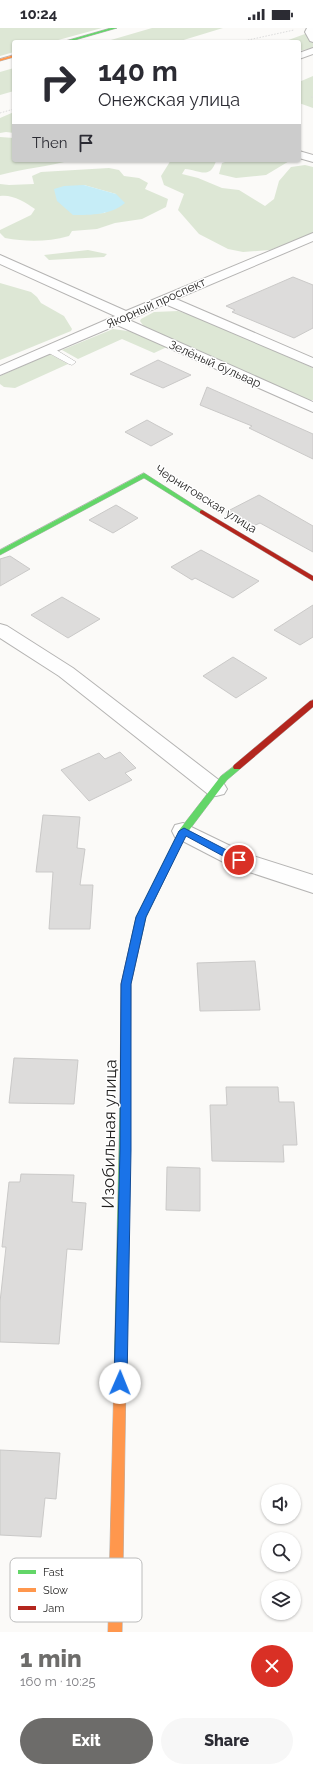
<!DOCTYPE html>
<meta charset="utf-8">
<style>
body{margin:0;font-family:Raleway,sans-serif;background:#f7f7f7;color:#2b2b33;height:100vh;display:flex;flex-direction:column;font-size:15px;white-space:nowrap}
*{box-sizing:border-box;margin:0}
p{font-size:13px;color:#7c7c81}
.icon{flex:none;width:22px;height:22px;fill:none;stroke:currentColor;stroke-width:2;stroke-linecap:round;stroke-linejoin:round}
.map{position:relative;height:1604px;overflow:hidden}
.drawer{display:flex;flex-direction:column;background:#fff;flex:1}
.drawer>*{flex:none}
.guide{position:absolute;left:12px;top:12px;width:289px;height:122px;border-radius:4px;box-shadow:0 1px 3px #0004;background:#fff;color:#2b2b33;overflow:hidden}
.controls{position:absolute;left:261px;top:1456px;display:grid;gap:8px}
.controls a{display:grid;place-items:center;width:40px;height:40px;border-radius:50%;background:#fff;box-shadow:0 1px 3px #0004;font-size:20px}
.pin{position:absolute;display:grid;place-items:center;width:34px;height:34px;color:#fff;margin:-17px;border:2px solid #fff;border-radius:50%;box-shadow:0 1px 4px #0007}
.me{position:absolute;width:44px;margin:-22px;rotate:1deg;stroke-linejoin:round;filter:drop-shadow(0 0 3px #0008)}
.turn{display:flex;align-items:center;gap:14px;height:84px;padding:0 20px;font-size:18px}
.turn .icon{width:52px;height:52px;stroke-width:2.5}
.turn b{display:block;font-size:28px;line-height:34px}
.then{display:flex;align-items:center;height:38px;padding:0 20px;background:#0003;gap:8px;font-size:15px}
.round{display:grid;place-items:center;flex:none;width:42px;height:42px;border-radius:21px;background:#f7f7f7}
.summary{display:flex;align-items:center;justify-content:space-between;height:68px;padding:0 20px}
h1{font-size:24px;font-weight:800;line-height:30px;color:#6d6c6a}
.primary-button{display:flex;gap:8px;margin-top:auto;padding:8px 20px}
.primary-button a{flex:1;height:46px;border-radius:24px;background:#6d6c6a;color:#fff;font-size:16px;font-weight:800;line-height:46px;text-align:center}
.primary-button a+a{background:#f7f7f7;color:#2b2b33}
.status{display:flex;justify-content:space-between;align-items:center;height:28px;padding:0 20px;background:#fff;direction:ltr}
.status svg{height:11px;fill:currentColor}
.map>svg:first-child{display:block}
.green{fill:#dde7d5;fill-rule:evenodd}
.water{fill:#c6edf7}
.building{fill:#dddcdb;stroke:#cac9c8}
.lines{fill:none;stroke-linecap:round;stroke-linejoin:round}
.lane-casing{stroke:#b5b4b3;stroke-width:1}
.street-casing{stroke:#b5b4b3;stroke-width:2}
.fast-casing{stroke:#b5b4b3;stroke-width:1}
.slow-casing{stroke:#b5b4b3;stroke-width:1}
.jam-casing{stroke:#b5b4b3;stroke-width:1}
.path{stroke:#dcdcdc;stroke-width:1;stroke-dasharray:1.5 1.5;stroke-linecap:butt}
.lane{fill:#fefefe;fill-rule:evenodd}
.street{fill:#fefefe;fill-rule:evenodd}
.fast{fill:#63d668;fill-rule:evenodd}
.slow{fill:#ff974d;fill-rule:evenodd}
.jam{fill:#b3261e;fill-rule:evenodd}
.route{fill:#1a73e8;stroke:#114b97}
.labels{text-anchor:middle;stroke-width:3;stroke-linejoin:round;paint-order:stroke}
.far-street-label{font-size:12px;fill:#201f1e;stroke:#fff}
.near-street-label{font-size:17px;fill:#201f1e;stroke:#fff}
.key{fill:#fff;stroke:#bcbcbc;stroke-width:1}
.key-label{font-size:11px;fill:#201f1e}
</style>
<div class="status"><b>10:24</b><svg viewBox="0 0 49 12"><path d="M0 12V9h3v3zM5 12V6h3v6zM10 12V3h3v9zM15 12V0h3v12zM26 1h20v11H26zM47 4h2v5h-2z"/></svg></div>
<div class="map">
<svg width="313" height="1604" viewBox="0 0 313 1604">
<rect width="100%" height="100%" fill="#fbfaf8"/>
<!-- green -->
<path class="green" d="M0,0H102L51,14H14V24L0,28Z
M152,0H223L177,14H104Z
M313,3V20L299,23V14H283Z
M14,40V63L0,67V44Z
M313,48V80L299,75V54Z
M14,84V105L6,104L0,105V90Z
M0,109L14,110V120L12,121L14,122V132H72C48,139 25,140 0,147Z
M171,132L216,133C210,152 199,142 185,141L182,146L198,150L222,160L239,162L265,178L274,171L279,153L291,139L305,137L313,139V206L270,222L243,224L228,221L199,206L178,182L184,166L164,157L161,148Z
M231,132H291L266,147L236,150L219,146L222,135Z
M109,140L119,142L124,148L139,150L148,155L145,161L168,171L166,179L142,191L115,195L97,201L72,203L69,208C47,214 27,214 5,210L0,205V202L31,187L35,181C25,174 12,166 0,168V156L9,157L34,156L32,148L41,144ZM84,157L116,166L105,185L73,186Z
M88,222L107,226L104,229L49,232L44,227Z
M0,255L31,264L37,269L41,275L64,288L72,301L71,303L0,332Z
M178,283L200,290L313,340V372H308L145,300L140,293L141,291L154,284Z
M113,301L135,304L167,319L154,325L122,311L78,331L62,322Z
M50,326L68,336L15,360L4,359L0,356V348Z"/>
<!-- water -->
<path class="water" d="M84,157L116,166L125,175C111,187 92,187 73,187L57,173L54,161L64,158Z"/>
<!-- building -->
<path class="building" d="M293,249L313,257V300L294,310L232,284L235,282L226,278Z
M158,332L191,347L163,360L130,346Z
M207,359L313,406V431L249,400L252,398L200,377Z
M147,392L156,397L173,406L151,418L125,404Z
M259,467L313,498V524L260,495L251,499L226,484Z
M116,477L138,490L113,505L89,492Z
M201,522L259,553L233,570L195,550L192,552L171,539Z
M10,528L30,541L0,558V531Z
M62,569L100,591L68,610L31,587Z
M313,577V609L300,617L274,602Z
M233,629L267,650L236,670L203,648Z
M120,724L136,740L125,745L132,752L89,773L61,742L99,725L105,731Z
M43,787L80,789L77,820L85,821L80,857H93L90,901H49L53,844H36Z
M255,933L260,982L200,983L197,935Z
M14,1030L78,1032L74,1076L9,1075Z
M226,1059H278L279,1074H294L297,1117H283L284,1134L212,1133L210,1077H227Z
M167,1139L200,1140V1183L166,1182Z
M21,1146L74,1147L72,1174L86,1175L82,1222L67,1221L59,1316L0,1314V1274L6,1219H2L9,1154H20Z
M0,1422L60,1425L56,1471L45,1470L41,1509L0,1507Z"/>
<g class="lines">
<!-- lane casing -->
<g class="lane-casing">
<path id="lane" d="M47,320H53L76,334L72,337L69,336L47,324Z"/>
</g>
<!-- street casing -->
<g class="street-casing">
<path id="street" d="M307,0H313V14L310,13L305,4Z
M313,20V26L299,31V25Z
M299,123L313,127V134L299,130Z
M313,205V213L176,271L313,330V339L165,276L129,292L313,374V384L117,297L0,347V338L115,288L0,236V227L126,283Z
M0,596L7,598L73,640L224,756L227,761L224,766L216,768L208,766L59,648L0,610Z
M183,795L247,826L313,847V865L231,838L175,809L172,803L175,797Z"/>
</g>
<!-- fast casing -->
<g class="fast-casing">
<path id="fast" d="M111,0H117L68,14H62Z
M144,445L205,484L204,485H200L144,450L0,527V522Z
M237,736L240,737L241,739L240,741L227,752L187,805L146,889L140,916L138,919H132L130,916L136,889L180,801L221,748Z
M125,1068L129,1070L130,1073L126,1350L125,1355L120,1356L115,1355L114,1350L120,1073L121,1070Z"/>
</g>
<!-- slow casing -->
<g class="slow-casing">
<path id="slow" d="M14,27V29L0,33V31Z
M135,912L138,913L140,916L131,956L130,1073L129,1076L125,1078L121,1076L120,1073L121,956L130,916L132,913Z
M120,1344L125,1345L126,1350L122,1604H108L114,1350L115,1345Z"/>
</g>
<!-- jam casing -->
<g class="jam-casing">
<path id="jam" d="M202,482L313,548V553L200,485V483Z
M313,672V679L240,741H234L233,739L234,737L310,673Z"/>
</g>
<!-- path -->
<path class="path" d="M239,14L294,2
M311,69H313
M0,85L14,81"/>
<!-- lane -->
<use href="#lane" class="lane"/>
<!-- street -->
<use href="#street" class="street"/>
<!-- fast -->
<use href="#fast" class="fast"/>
<!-- slow -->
<use href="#slow" class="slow"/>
<!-- jam -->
<use href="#jam" class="jam"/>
</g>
<!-- route -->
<path class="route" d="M184,800L242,830L243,832L239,836L236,835L186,808L146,889L131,956V1122L127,1355L125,1360L120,1362L116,1360L114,1355L120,1122L121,956L136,889L179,803Z"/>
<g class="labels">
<!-- far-street labels -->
<g class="far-street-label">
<text transform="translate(156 275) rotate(-24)" y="4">Якорный проспект</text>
<text transform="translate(215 336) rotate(24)" y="4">Зелёный бульвар</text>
<text transform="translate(206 471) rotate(32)" y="4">Черниговская улица</text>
</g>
<!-- near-street labels -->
<g class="near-street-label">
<text transform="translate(109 1106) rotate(-89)" y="6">Изобильная улица</text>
</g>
</g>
<!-- legend -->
<rect x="10" y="1530" width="132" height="64" rx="6" class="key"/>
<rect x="18" y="1542" width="18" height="4" fill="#63d668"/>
<rect x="18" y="1560" width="18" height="4" fill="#ff974d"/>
<rect x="18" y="1578" width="18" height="4" fill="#b3261e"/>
<g class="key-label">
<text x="43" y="1548">Fast</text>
<text x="43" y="1566">Slow</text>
<text x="43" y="1584">Jam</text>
</g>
</svg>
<div class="controls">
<a><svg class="icon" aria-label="sound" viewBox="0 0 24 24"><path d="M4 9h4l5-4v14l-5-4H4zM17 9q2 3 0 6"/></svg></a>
<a><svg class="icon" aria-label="search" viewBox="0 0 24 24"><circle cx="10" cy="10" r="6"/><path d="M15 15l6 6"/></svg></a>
<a><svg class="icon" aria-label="layers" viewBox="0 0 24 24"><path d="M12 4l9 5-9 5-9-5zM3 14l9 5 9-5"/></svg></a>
</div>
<div class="pin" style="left:239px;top:832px;background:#d93025"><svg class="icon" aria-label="arrive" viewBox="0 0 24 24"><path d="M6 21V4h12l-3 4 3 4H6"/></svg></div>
<svg class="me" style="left:120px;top:1355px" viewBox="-20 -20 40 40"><circle r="19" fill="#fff"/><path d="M0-13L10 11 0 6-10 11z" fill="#1a73e8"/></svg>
<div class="guide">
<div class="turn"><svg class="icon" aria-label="right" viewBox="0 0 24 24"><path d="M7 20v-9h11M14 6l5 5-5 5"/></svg><div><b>140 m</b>Онежская улица</div></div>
<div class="then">Then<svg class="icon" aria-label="arrive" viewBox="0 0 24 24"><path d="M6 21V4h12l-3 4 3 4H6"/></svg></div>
</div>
</div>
<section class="drawer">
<div class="summary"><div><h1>1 min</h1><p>160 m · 10:25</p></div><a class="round" style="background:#d93025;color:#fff"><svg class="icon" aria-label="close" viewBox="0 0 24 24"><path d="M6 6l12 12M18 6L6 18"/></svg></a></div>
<div class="primary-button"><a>Exit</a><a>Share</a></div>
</section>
